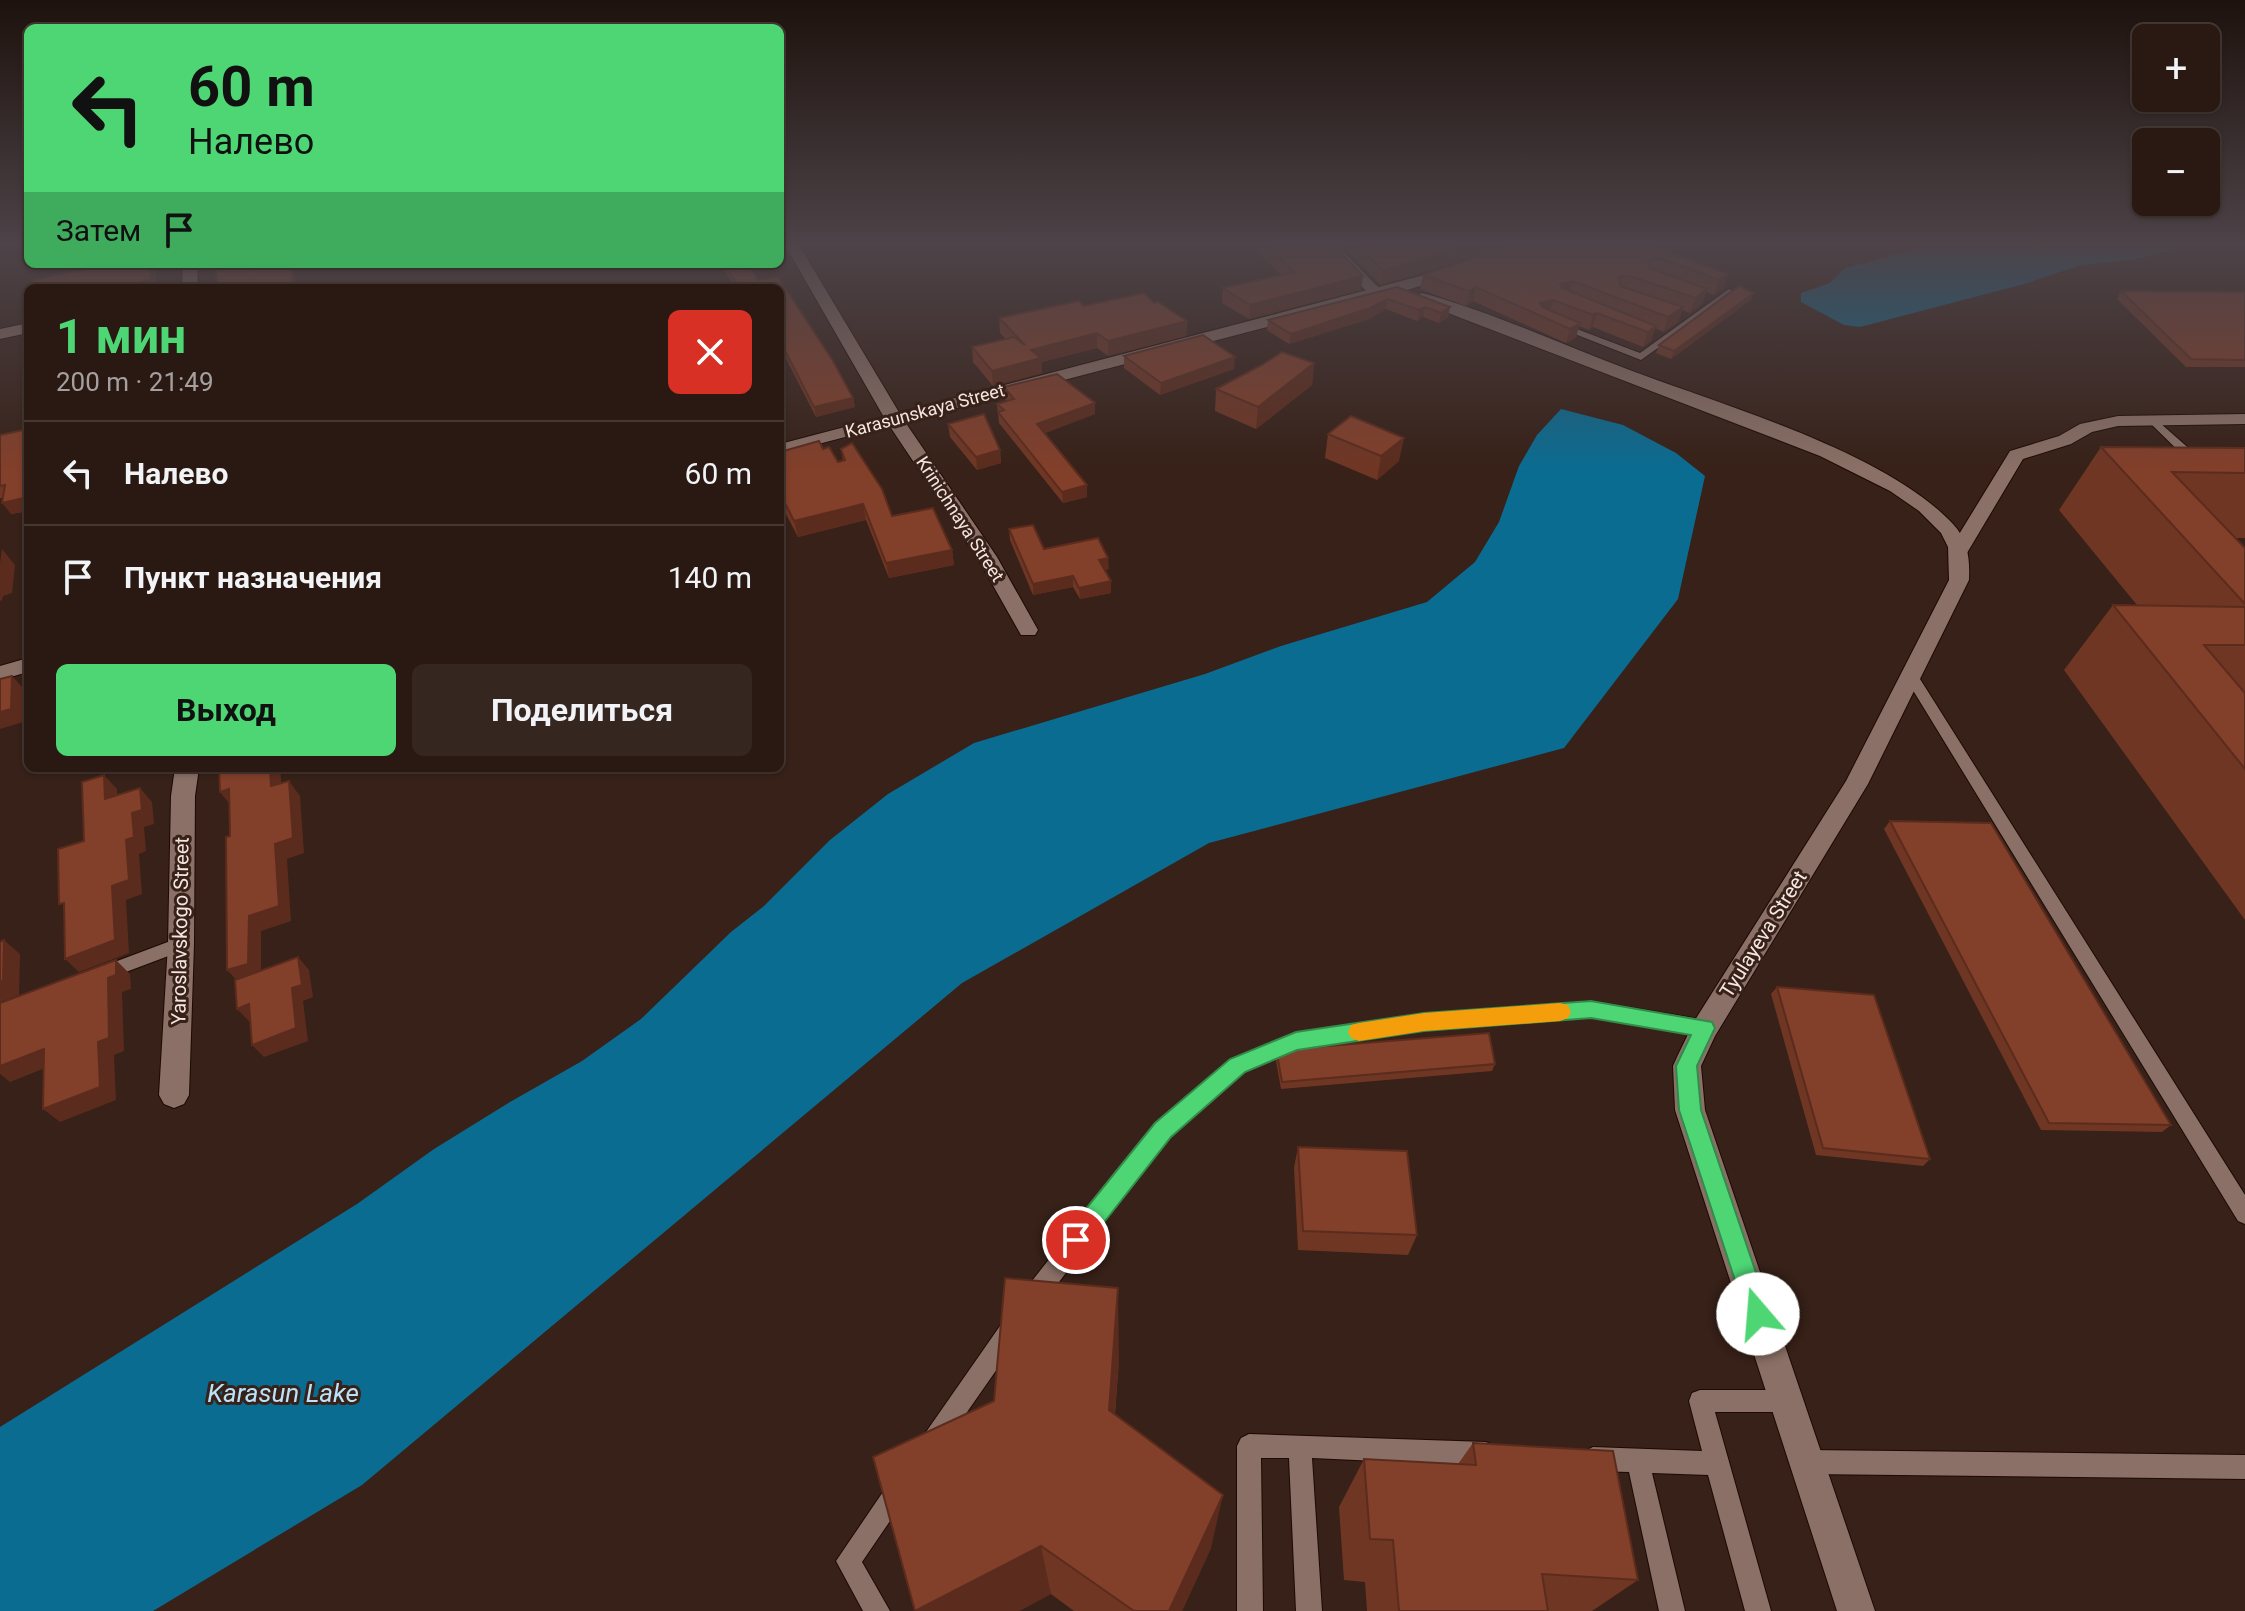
<!DOCTYPE html>
<html lang="ru">
<meta charset="utf-8">
<style>
body{margin:0;font-family:Roboto,sans-serif;background:#352620;color:#f1f3f6;height:100vh;display:flex;flex-direction:column;font-size:30px;white-space:nowrap}
*{box-sizing:border-box;margin:0}
p{font-size:26px;color:#a5a09f}
.icon{flex:none;width:44px;height:44px;fill:none;stroke:currentColor;stroke-width:2;stroke-linecap:round;stroke-linejoin:round}
.map{position:relative;flex:1;overflow:hidden}
.details{position:absolute;left:24px;top:284px;width:760px;height:488px;display:flex;flex-direction:column;background:#291912;border-radius:12px;box-shadow:0 2px 6px #0004,0 0 0 2px #453832}
.details>*{flex:none}
.guide{position:absolute;left:24px;top:24px;width:760px;height:244px;border-radius:12px;box-shadow:0 2px 6px #0004,0 0 0 2px #453832;background:#4ed675;color:#111;overflow:hidden}
.controls{position:absolute;left:2132px;top:24px;display:grid;gap:16px}
.controls a{display:grid;place-items:center;width:88px;height:88px;border-radius:12px;background:#291912;box-shadow:0 2px 6px #0004,0 0 0 2px #453832;font-size:40px}
.pin{position:absolute;display:grid;place-items:center;width:68px;height:68px;color:#fff;margin:-34px;border:4px solid #fff;border-radius:50%;box-shadow:0 2px 8px #0007}
.me{position:absolute;width:88px;margin:-44px;rotate:342deg;stroke-linejoin:round;filter:drop-shadow(0 0 6px #0008)}
.turn{display:flex;align-items:center;gap:28px;height:168px;padding:0 32px;font-size:36px}
.turn .icon{width:104px;height:104px;stroke-width:2.5}
.turn b{display:block;font-size:56px;line-height:68px}
.then{display:flex;align-items:center;height:76px;padding:0 32px;background:#0003;gap:16px;font-size:30px}
.round{display:grid;place-items:center;flex:none;width:84px;height:84px;border-radius:12px;background:#352620}
.head{display:flex;align-items:center;justify-content:space-between;height:136px;padding:0 32px}
h1{font-size:48px;font-weight:700;line-height:60px;color:#4ed675}
.cta{display:flex;gap:16px;margin-top:auto;padding:16px 32px}
.cta a{flex:1;height:92px;border-radius:12px;background:#4ed675;color:#111;font-size:32px;font-weight:700;line-height:92px;text-align:center}
.cta a+a{background:#352620;color:#f1f3f6}
ul{padding:0;list-style:none}
li{display:flex;align-items:center;gap:24px;height:104px;padding:0 32px;border-top:2px solid #453832}
li div{flex:1}
li b{display:block;font-size:30px}
li em{font-style:normal}
.map>svg:first-child{display:block}
.water{fill:#0b6c92}
.lines{fill:none;stroke-linecap:round;stroke-linejoin:round}
.lane-casing{stroke:#1d0a04;stroke-width:2}
.street-casing{stroke:#1d0a04;stroke-width:2}
.secondary-casing{stroke:#1d0a04;stroke-width:2}
.lane{fill:#8a7066;fill-rule:evenodd}
.street{fill:#8a7066;fill-rule:evenodd}
.secondary{fill:#8a7066;fill-rule:evenodd}
.wall{fill:#703624}
.shaded-wall{fill:#5b2c1d}
.building{fill:#823f2a;stroke:#5b2c1d;stroke-width:2}
.route{fill:#4ed675;stroke:#338b4c;stroke-width:2}
.slow{fill:#f59e0b}
.labels{text-anchor:middle;stroke-width:6;stroke-linejoin:round;paint-order:stroke}
.far-street-label{font-size:18px;fill:#f4e5df;stroke:#372118}
.street-label{font-size:20px;fill:#f4e5df;stroke:#372118}
.near-water-label{font-size:26px;font-style:italic;fill:#bae2f8;stroke:#372118}
</style>
<div class="map">
<svg width="2245" height="1611" viewBox="0 0 2245 1611">
<rect width="100%" height="100%" fill="#372118"/>
<!-- water -->
<path class="water" d="M1932,245H2195L2130,260L2078,266L2024,284L1860,327L1844,325L1801,302V293L1830,283L1845,268Z
M1561,409L1623,425L1676,453L1705,476L1678,599L1564,748L1209,843L962,983L362,1485L153,1611H0V1427L357,1204L434,1149L510,1102L582,1061L641,1019L731,932L764,906L830,840L888,794L974,743L1205,674L1281,646L1427,602L1475,562L1499,522L1519,466L1537,435Z"/>
<g class="lines">
<!-- lane casing -->
<g class="lane-casing">
<path id="lane" d="M1729,289L1734,292L1733,294L1641,360L1552,325L1561,323L1640,353Z
M2152,416L2201,459V465H2193L2148,421L2146,419Z
M1910,669L1915,671L2245,1195V1224L2238,1221L1903,674Z
M181,937L187,939L190,944L187,949L102,981L96,979L93,974L96,969Z
M1591,1001L1705,1020L1712,1022L1714,1028L1712,1034L1705,1036L1591,1017L1424,1030L1297,1049L1244,1071L1170,1136L1040,1307L1032,1310L1024,1307L1021,1299L1024,1291L1156,1124L1230,1059L1296,1033L1424,1014Z
M1010,1320L1018,1323L1021,1331L1018,1339L942,1448L934,1452L926,1448L922,1440L926,1432L1002,1323Z
M1700,1390H1787L1795,1393L1798,1401L1795,1409L1787,1412H1715L1771,1611H1745L1708,1475L1652,1473L1685,1611H1659L1629,1472L1593,1471L1585,1467L1581,1459L1585,1451L1593,1447L1702,1451L1689,1401L1692,1393Z
M1249,1434L1486,1442L1494,1446L1498,1454L1494,1462L1486,1466L1312,1458L1322,1611H1296L1289,1458H1261L1263,1611H1237V1446L1241,1438Z
M1807,1450L2245,1455V1479L1807,1474L1799,1470L1795,1462L1799,1454Z
M897,1479L905,1483L909,1491L905,1499L862,1562L890,1611H863L836,1561L889,1483Z"/>
</g>
<!-- street casing -->
<g class="street-casing">
<path id="street" d="M785,245H799L903,419L997,557L1038,630L1035,635H1021L977,557L885,419Z
M1322,245H1337L1380,289V295H1370Z
M28,323V333L0,339V329Z
M2245,414V424L2118,426L2092,432L2071,444L2023,459L1967,553H1953L1950,549L2010,451L2059,436L2080,424L2118,416Z
M175,768H199L195,796L194,944L189,1095L184,1104L174,1108L164,1104L159,1095L168,944L171,796Z"/>
</g>
<!-- secondary casing -->
<g class="secondary-casing">
<path id="secondary" d="M183,264H197L198,288H182Z
M1443,270L1450,274L1448,277L1401,292L780,454V444Z
M1422,293C1489,311 1561,344 1627,369C1721,405 1885,451 1953,524C1968,540 1970,559 1969,580L1868,784L1715,1036L1701,1066L1705,1110L1875,1611H1837L1675,1110L1673,1066L1677,1057L1695,1020L1846,781L1949,580L1948,547L1941,533L1919,511L1890,491L1820,456L1417,301V295Z
M28,658V672L0,680V666Z"/>
</g>
<!-- lane -->
<use href="#lane" class="lane"/>
<!-- street -->
<use href="#street" class="street"/>
<!-- secondary -->
<use href="#secondary" class="secondary"/>
</g>
<!-- wall -->
<path class="wall" d="M1251,245H1333L1361,290L1249,319L1222,303L1223,288L1281,275Z
M1341,245H1509L1381,285Z
M1512,245H1688L1668,252L1728,274L1723,288L1714,295L1706,292L1702,304L1690,313L1682,310L1678,322L1664,332L1655,328L1651,341L1643,347L1593,327L1589,330L1579,326L1576,337L1566,343L1473,301L1466,306L1420,289L1423,275Z
M720,264H748L758,280L778,277L833,361L853,398L855,407L816,417L780,347V288H736Z
M1397,287L1450,307L1448,317L1439,323L1423,317L1417,321L1386,309L1369,319L1289,344L1267,330L1268,320Z
M2121,291L2245,292V367H2186L2117,299Z
M1751,300L1671,359L1656,353L1659,345Z
M1154,303L1187,321L1186,336L1108,356L1097,348L1042,362V373L993,386L973,362L972,347L1006,339L1000,333L999,318L1084,306Z
M1124,356L1234,369L1160,395L1124,368Z
M1314,363L1312,385L1256,429L1215,411L1216,389Z
M1004,387L1095,414L1044,433L1087,485V497L1063,503L999,423L997,404L1007,401L1005,399Z
M948,424L1000,450L1001,463L977,470L950,437Z
M28,429V511L11,514L3,498H0V435Z
M1328,434L1399,461L1377,480L1325,458Z
M2101,447L2245,448V538H2235L2245,548V920L2064,670L2113,605H2137L2059,510Z
M823,449L838,462L843,460L841,449L892,516L952,550L954,565L889,578L866,520L798,537L786,514L780,516V452Z
M1009,529L1044,549L1109,569L1104,570L1111,581V593L1080,599L1073,587L1033,595L1010,540Z
M1890,821L2171,1125L2162,1132L2041,1130L1884,829Z
M1777,987L1930,1159L1923,1166L1816,1155L1771,994Z
M1277,1054L1495,1064L1492,1071L1281,1089L1276,1061Z
M1298,1147L1417,1235L1408,1255L1298,1250L1294,1168Z
M1119,1360L1115,1415L1211,1548L1182,1611H1074L1051,1594L915,1611Z
M1473,1443L1638,1580L1592,1611H1367L1365,1582L1344,1580L1339,1507L1364,1459L1458,1464Z"/>
<!-- shaded-wall -->
<path class="shaded-wall" d="M1468,245H1509L1381,285L1383,271Z
M1652,245H1688L1647,259Z
M149,264H154L158,288H132V284Z
M290,264H292L298,288H295Z
M1728,274L1723,288L1714,295L1719,280Z
M1363,276L1361,290L1249,319L1250,305Z
M1573,281L1569,295L1556,299L1560,284Z
M1476,287L1473,301L1466,306L1469,291Z
M1707,289L1702,304L1690,313L1695,298Z
M1754,293L1751,300L1671,359L1674,351Z
M1388,299L1386,309L1369,319L1289,344L1291,334Z
M1553,300L1549,314L1542,316L1540,303Z
M1425,307L1423,317L1417,321L1419,310Z
M1450,307L1448,317L1439,323L1441,313Z
M1683,307L1678,322L1664,332L1668,317Z
M1597,313L1593,327L1589,330L1593,315Z
M1187,321L1186,336L1108,356V341Z
M1580,323L1576,337L1566,343L1570,329Z
M1656,326L1651,341L1643,347L1648,332Z
M1097,333V348L1042,362V373L993,386L992,371L1031,350Z
M1235,357L1234,369L1160,395L1161,383Z
M1314,363L1312,385L1256,429L1258,407Z
M853,398L855,407L816,417L814,407Z
M1095,403V414L1038,436L1037,424Z
M1404,438L1399,461L1377,480L1381,456Z
M1000,450L1001,463L977,470L976,457Z
M1087,485V497L1063,503L1062,492Z
M28,497V511L11,514L2,503Z
M780,499H783L786,514L780,516Z
M863,504L866,520L798,537L794,521Z
M2,549L15,565L12,593L3,596L2,600L0,601V563Z
M952,550L954,565L889,578L886,563Z
M1108,558L1109,569L1099,571V560Z
M1073,576V587L1033,595V584Z
M1111,581V593L1080,599L1079,588Z
M12,676L24,689L23,722L0,729V712Z
M270,768H280L283,801L271,786Z
M104,775L117,789L118,813L105,799Z
M289,781L300,796L304,853L287,859L291,921L261,931V978L240,984L227,970L249,916L275,844Z
M140,788L152,802L154,824L144,827L146,851L139,854L142,894L126,900L129,953L79,972L65,959L112,886Z
M229,789L232,807L220,792Z
M4,940L20,954L19,995L0,1002V982Z
M298,957L309,970L313,997L303,1001L308,1041L264,1057L252,1045L292,988Z
M116,960L130,974L131,989L122,992L124,1051L114,1055L116,1100L60,1122L43,1109L98,1042L108,978Z
M249,1004L261,1017L249,1021L237,1009Z
M44,1049L60,1062L10,1082L0,1074V1066Z
M1118,1288L1119,1360L1110,1472L1109,1410Z
M1223,1495L1211,1548L1182,1611H1169Z
M1041,1546L1051,1594L1020,1611H916Z"/>
<!-- building -->
<path class="building" d="M1266,245H1333L1363,276L1250,305L1223,288L1294,272Z
M1357,245H1468L1383,271Z
M1512,245H1652H1651L1728,274L1719,280L1660,258L1648,259L1649,268L1707,289L1695,298L1630,276L1619,277L1620,286L1683,307L1668,317L1573,281L1560,284L1562,288L1656,326L1648,332L1597,313L1593,315L1553,300L1540,303L1542,307L1580,323L1570,329L1476,287L1469,291L1423,275Z
M84,264H149L152,280L132,284V288H31L32,280L83,270Z
M220,264H290L295,288H218L215,268L220,267Z
M723,264H748L758,280L778,277L833,361L853,398L814,407L780,341V288H740Z
M1739,286L1754,293L1674,351L1659,345Z
M1397,287L1450,307L1441,313L1425,307L1419,310L1388,299L1370,308L1291,334L1268,320Z
M2121,291L2245,292V360L2191,359Z
M1144,293L1154,303L1158,302L1187,321L1108,341L1097,333L1031,350L1041,358L992,371L972,347L1014,337L1025,345L999,318L1079,301L1084,306Z
M1203,335L1235,357L1161,383L1124,356Z
M1282,352L1314,363L1258,407L1216,389L1262,365Z
M1057,374L1095,403L1037,424L1087,485L1062,492L998,412L1004,410L997,404L1014,399L1004,387Z
M984,414L1000,450L976,457L948,424Z
M1351,416L1404,438L1381,456L1328,434Z
M28,429V497L2,503L5,485L0,486V435Z
M819,441L823,449L829,447L838,462L845,460L841,449L852,443L882,489L892,516L933,508L952,550L886,563L863,504L794,521L783,499H780V452Z
M2101,447L2245,448V473L2172,472L2245,548V604Z
M1033,525L1044,549L1098,538L1108,558L1099,560L1111,581L1079,588L1073,576L1033,584L1009,529Z
M2113,605L2245,607V645H2204L2245,693V769Z
M12,676L11,709L0,712V679Z
M219,768H270L271,786L289,781L293,838L275,844L279,906L249,916L248,964L227,970L226,837L230,836L229,789L220,792Z
M104,775L105,799L140,788L142,810L132,813L134,837L126,840L129,880L112,886L115,940L65,959L64,903L59,904L58,849L84,841L82,782Z
M1890,821L1991,823L2171,1125L2049,1123Z
M4,940L3,981L0,982V942Z
M298,957L302,985L292,988L296,1028L252,1045L249,1004L237,1009L235,980Z
M116,960V975L108,978L109,1038L98,1042L100,1087L43,1109L44,1049L0,1066V1003Z
M1777,987L1874,995L1930,1159L1823,1148Z
M1489,1033L1495,1064L1282,1082L1277,1054L1289,1049Z
M1298,1147L1407,1151L1417,1235L1303,1231Z
M1005,1278L1118,1288L1109,1410L1223,1495L1169,1611H1134L1041,1546L915,1611L873,1457L994,1401Z
M1473,1443L1613,1451L1638,1580L1542,1574L1548,1611H1399L1393,1540L1370,1539L1364,1459L1476,1465Z"/>
<!-- sky -->
<linearGradient id="sky" x2="0" y2="1"><stop stop-color="#1e120d"/><stop offset="0.52" stop-color="#4d4348"/><stop offset="1" stop-color="#4d4348" stop-opacity="0"/></linearGradient>
<rect width="2245" height="470" fill="url(#sky)"/>
<!-- route -->
<path class="route" d="M1591,1001L1712,1022L1715,1028L1697,1066L1701,1110L1770,1314L1767,1323L1758,1326L1749,1323L1746,1314L1679,1110L1676,1066L1691,1035L1591,1018L1424,1031L1297,1050L1245,1072L1171,1137L1084,1248L1076,1251L1068,1248L1064,1240L1068,1231L1155,1123L1230,1059L1296,1032L1424,1013Z"/>
<!-- slow -->
<path class="slow" d="M1560,1003L1568,1005L1571,1012L1568,1018L1560,1021L1424,1031L1359,1041L1351,1038L1348,1032L1351,1025L1359,1023L1424,1013Z"/>
<g class="labels">
<!-- far-street labels -->
<g class="far-street-label">
<text transform="translate(925 411) rotate(-15)" y="6">Karasunskaya Street</text>
<text transform="translate(960 519) rotate(57)" y="6">Krinichnaya Street</text>
</g>
<!-- street labels -->
<g class="street-label">
<text transform="translate(180 931) rotate(-89)" y="7">Yaroslavskogo Street</text>
<text transform="translate(1763 934) rotate(-58)" y="7">Tyulayeva Street</text>
</g>
<!-- near-water labels -->
<g class="near-water-label">
<text x="283" y="1402">Karasun Lake</text>
</g>
</g>
</svg>
<div class="controls">
<a>+</a>
<a>−</a>
</div>
<div class="pin" style="left:1076px;top:1240px;background:#d93025"><svg class="icon" aria-label="arrive" viewBox="0 0 24 24"><path d="M6 21V4h12l-3 4 3 4H6"/></svg></div>
<svg class="me" style="left:1758px;top:1314px" viewBox="-20 -20 40 40"><circle r="19" fill="#fff"/><path d="M0-13L10 11 0 6-10 11z" fill="#4ed675"/></svg>
<div class="guide">
<div class="turn"><svg class="icon" aria-label="left" viewBox="0 0 24 24"><path d="M17 20v-9H6M10 6l-5 5 5 5"/></svg><div><b>60 m</b>Налево</div></div>
<div class="then">Затем<svg class="icon" aria-label="arrive" viewBox="0 0 24 24"><path d="M6 21V4h12l-3 4 3 4H6"/></svg></div>
</div>
<section class="details">
<div class="head"><div><h1>1 мин</h1><p>200 m · 21:49</p></div><a class="round" style="background:#d93025;color:#fff"><svg class="icon" aria-label="close" viewBox="0 0 24 24"><path d="M6 6l12 12M18 6L6 18"/></svg></a></div>
<ul>
<li><svg class="icon" aria-label="left" viewBox="0 0 24 24"><path d="M17 20v-9H6M10 6l-5 5 5 5"/></svg><div><b>Налево</b></div><em>60 m</em></li>
<li><svg class="icon" aria-label="arrive" viewBox="0 0 24 24"><path d="M6 21V4h12l-3 4 3 4H6"/></svg><div><b>Пункт назначения</b></div><em>140 m</em></li>
</ul>
<div class="cta"><a>Выход</a><a>Поделиться</a></div>
</section>
</div>
